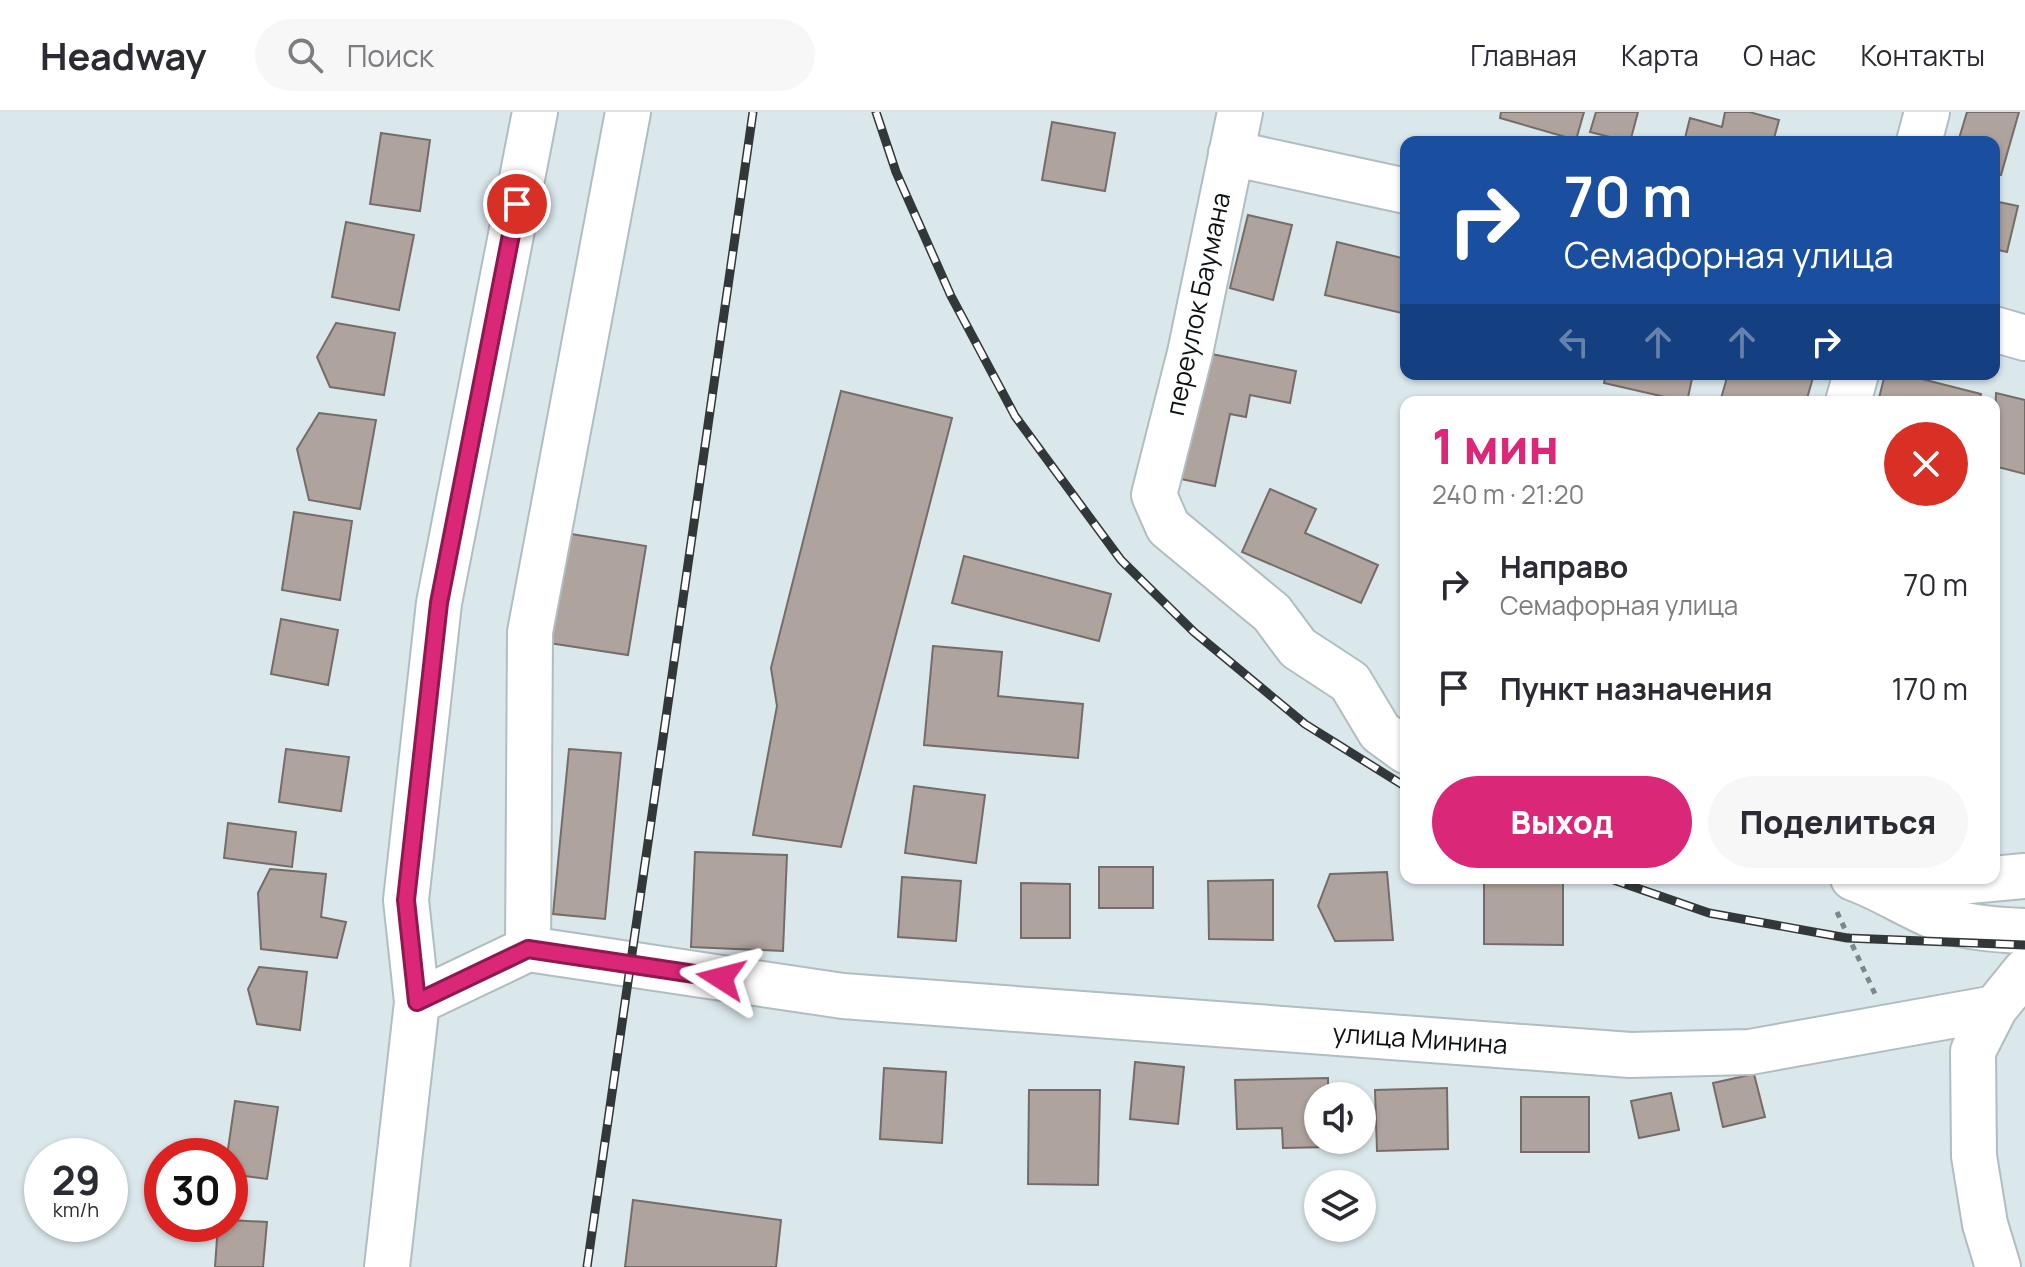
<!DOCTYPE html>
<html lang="ru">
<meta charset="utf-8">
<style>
body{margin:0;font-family:Manrope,sans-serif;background:#f7f7f7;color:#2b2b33;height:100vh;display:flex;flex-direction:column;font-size:30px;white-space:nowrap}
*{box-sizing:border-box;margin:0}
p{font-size:26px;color:#7c7c81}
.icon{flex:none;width:44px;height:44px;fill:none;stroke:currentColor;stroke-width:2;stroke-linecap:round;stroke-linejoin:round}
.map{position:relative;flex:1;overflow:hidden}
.sheet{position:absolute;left:1400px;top:284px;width:600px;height:488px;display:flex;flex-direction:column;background:#fff;border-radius:16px;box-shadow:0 2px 6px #0004}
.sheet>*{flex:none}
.banner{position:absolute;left:1400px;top:24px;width:600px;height:244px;border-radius:16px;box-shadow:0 2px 6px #0004;background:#1a4fa0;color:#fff;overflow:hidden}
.fabs{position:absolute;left:1304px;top:970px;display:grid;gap:16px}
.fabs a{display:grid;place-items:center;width:72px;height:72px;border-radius:50%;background:#fff;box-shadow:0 2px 6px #0004;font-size:40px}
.speed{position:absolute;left:24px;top:1026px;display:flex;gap:16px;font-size:40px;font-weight:700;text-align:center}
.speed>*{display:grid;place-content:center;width:104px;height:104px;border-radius:50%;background:#fff;box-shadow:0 2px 6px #0004;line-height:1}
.speed small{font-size:20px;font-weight:400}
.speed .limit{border:12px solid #d22;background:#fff;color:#111}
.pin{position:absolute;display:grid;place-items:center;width:68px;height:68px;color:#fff;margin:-34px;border:4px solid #fff;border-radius:50%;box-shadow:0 2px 8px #0007}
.me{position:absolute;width:88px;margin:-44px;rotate:279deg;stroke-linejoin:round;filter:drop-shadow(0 0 6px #0008)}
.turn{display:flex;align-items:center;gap:28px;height:168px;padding:0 32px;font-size:36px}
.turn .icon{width:104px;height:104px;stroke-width:2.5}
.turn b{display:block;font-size:56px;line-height:68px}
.lanes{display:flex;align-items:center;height:76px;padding:0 32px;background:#0003;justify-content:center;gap:40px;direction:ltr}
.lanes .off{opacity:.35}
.round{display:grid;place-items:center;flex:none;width:84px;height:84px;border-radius:42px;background:#f7f7f7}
.overview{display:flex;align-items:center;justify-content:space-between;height:136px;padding:0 32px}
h1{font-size:48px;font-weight:800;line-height:60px;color:#db2777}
.cta{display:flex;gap:16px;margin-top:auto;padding:16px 32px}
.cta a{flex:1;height:92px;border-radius:48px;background:#db2777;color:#fff;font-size:32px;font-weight:800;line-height:92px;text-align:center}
.cta a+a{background:#f7f7f7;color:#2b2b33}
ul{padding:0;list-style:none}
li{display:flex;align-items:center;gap:24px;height:104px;padding:0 32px}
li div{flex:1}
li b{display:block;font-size:30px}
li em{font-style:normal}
header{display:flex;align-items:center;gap:48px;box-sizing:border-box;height:112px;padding:0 40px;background:#fff;border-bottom:2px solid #e1e1e2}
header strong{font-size:38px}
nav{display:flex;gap:44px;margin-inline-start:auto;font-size:28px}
.search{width:560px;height:72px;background:#f7f7f7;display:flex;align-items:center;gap:20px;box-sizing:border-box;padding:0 28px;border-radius:44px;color:#7c7c81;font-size:30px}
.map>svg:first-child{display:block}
.building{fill:#afa39e;stroke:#766c67;stroke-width:2}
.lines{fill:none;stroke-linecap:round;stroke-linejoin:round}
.minor-casing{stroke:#b0bdc1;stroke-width:48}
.path{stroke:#7d8689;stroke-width:5;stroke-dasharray:6 6;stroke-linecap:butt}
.minor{stroke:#fff;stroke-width:44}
.rail-casing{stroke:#32383a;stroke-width:9}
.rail{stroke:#fff;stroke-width:6;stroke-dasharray:18;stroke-linecap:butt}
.route-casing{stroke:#8e194d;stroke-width:20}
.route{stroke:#db2777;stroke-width:14}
.labels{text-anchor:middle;stroke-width:8;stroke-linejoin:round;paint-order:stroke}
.street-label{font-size:26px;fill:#0d1113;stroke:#fff}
</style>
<header>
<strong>Headway</strong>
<div class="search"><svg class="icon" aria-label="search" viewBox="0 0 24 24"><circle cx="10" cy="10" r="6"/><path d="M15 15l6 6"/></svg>Поиск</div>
<nav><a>Главная</a><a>Карта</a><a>О нас</a><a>Контакты</a></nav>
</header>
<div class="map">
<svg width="2025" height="1155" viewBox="0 0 2025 1155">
<rect width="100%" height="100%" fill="#dae7eb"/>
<!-- building -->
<path class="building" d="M1501,0H1584L1576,28L1500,6Z
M1596,0H1638L1630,30L1590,20Z
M1725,0H1749L1779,8L1773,30H1684L1690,6L1722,15Z
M1967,0H2019L2001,63L1994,61V30H1958Z
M1052,10L1115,21L1105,79L1042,68Z
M381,21L430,28L420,99L370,92Z
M1994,89L2018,94L2007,140L1994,137Z
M1248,103L1292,113L1273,188L1230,176Z
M346,110L414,123L399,198L332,185Z
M1337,130L1406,147V202L1325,183Z
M336,211L395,221L384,283L330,275L317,245Z
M1197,239L1296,259L1290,291L1250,283L1246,305L1230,302L1215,374L1171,365Z
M1606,262H1693L1687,290L1604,271Z
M1728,262H1814L1806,290H1720Z
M1885,262H1902L1981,282L1979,290H1878Z
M841,279L952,306L841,735L753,723L777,594L771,556Z
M1996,281L2025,288V362L1994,354Z
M319,301L376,308L360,397L309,388L297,337Z
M1270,377L1316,397L1305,421L1378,453L1361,491L1242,440Z
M294,400L352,409L340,488L282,478Z
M559,420L646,434L628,543L542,530Z
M964,444L1111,482L1099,529L952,491Z
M281,507L338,518L328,573L271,562Z
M933,534L1002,540L998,584L1083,592L1078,646L924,633Z
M286,637L349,645L341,699L279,690Z
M569,637L621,641L605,807L553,802Z
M914,674L985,683L976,751L905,741Z
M228,711L296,720L292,755L224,746Z
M695,740L787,743L783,839L691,835Z
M1099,755H1153V796H1099Z
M270,757L326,762L321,805L346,810L337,846L261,837L258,781Z
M1387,760L1393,828L1335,829L1318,794L1330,762Z
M902,765L961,769L956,829L898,825Z
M1273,768V828L1209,827L1208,769Z
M1563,768V833L1484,832V769Z
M1021,771L1070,772V826H1021Z
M259,855L307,860L300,918L257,912L248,877Z
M1135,950L1184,955L1178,1012L1130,1007Z
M884,956L946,960L942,1031L880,1027Z
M1754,962L1765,1005L1723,1015L1713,971Z
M1328,966V984H1318V1028H1329V1035L1283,1036L1282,1016L1237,1017L1235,968Z
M1447,976L1448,1037L1377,1039L1375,978Z
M1029,978H1100L1098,1073L1028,1072Z
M1671,981L1679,1018L1639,1026L1631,989Z
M1521,985H1589V1040H1521Z
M235,989L278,995L267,1067L230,1062L227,1044Z
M633,1088L781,1108L776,1155H625Z
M230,1108L267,1110L263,1155H215L218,1112H230Z"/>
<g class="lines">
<!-- minor casing -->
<g class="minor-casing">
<path id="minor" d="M628,0L530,520L528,837L843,884L1630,943L1750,940L1995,896
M1240,0L1190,241L1154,383L1168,415L1272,501L1298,536L1350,570L1380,620L1406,639
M1919,30L1927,0
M1231,41L1406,79
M1994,217L2025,226
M1848,290L1856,262
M1853,766C1881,776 1905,792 1933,804C1960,815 1995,818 2025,819
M1883,777L2025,764
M417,890L528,837
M387,1155L417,890L406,788L439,491L535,0
M1998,1155L1985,1112L1974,1044L1973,939L1995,896L2025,859"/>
</g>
<!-- path -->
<path class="path" d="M1837,800L1875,882"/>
<!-- minor -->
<use href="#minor" class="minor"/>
<!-- rail casing -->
<g class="rail-casing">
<path id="rail" d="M876,0L896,60L951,184L1015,304L1121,448L1194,520L1305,612L1406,675
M1608,766L1709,801L1847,826L2025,833
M587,1155L753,0"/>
</g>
<!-- rail -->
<use href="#rail" class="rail"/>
</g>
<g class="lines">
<!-- route casing -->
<g class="route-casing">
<path id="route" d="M517,92L439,491L406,788L417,890L528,837L721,866"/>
</g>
<!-- route -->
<use href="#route" class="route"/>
</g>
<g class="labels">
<!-- street labels -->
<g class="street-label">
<text transform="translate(1198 192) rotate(-78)" y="9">переулок Баумана</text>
<text transform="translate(1420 927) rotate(4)" y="9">улица Минина</text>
</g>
</g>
</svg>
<div class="fabs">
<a><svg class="icon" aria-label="sound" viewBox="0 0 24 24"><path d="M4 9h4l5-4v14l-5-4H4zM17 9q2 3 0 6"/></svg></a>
<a><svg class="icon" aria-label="layers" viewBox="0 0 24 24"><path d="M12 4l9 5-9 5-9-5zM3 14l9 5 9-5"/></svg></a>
</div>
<div class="speed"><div>29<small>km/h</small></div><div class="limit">30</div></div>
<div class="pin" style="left:517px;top:92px;background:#d93025"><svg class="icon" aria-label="arrive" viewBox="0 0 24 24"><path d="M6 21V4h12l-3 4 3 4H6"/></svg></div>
<svg class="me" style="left:721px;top:866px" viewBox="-20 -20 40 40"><path d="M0-17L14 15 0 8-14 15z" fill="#db2777" stroke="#fff" stroke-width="4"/></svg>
<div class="banner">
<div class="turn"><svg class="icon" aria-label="right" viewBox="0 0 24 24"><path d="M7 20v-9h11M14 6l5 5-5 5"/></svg><div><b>70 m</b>Семафорная улица</div></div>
<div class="lanes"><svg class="icon off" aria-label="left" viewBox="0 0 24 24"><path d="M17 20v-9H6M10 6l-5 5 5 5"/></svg><svg class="icon off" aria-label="ahead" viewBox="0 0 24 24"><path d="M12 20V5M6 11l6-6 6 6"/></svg><svg class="icon off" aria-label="ahead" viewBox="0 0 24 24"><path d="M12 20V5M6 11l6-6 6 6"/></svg><svg class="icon" aria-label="right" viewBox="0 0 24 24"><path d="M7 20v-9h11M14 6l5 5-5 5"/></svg></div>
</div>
<section class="sheet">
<div class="overview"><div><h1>1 мин</h1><p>240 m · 21:20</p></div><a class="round" style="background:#d93025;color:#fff"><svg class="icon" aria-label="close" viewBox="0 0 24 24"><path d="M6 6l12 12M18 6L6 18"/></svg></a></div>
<ul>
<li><svg class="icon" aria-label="right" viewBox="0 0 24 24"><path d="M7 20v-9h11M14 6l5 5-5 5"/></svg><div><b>Направо</b><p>Семафорная улица</p></div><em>70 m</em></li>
<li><svg class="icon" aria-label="arrive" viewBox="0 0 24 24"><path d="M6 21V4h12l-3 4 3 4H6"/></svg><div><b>Пункт назначения</b></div><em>170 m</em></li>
</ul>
<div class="cta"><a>Выход</a><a>Поделиться</a></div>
</section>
</div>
